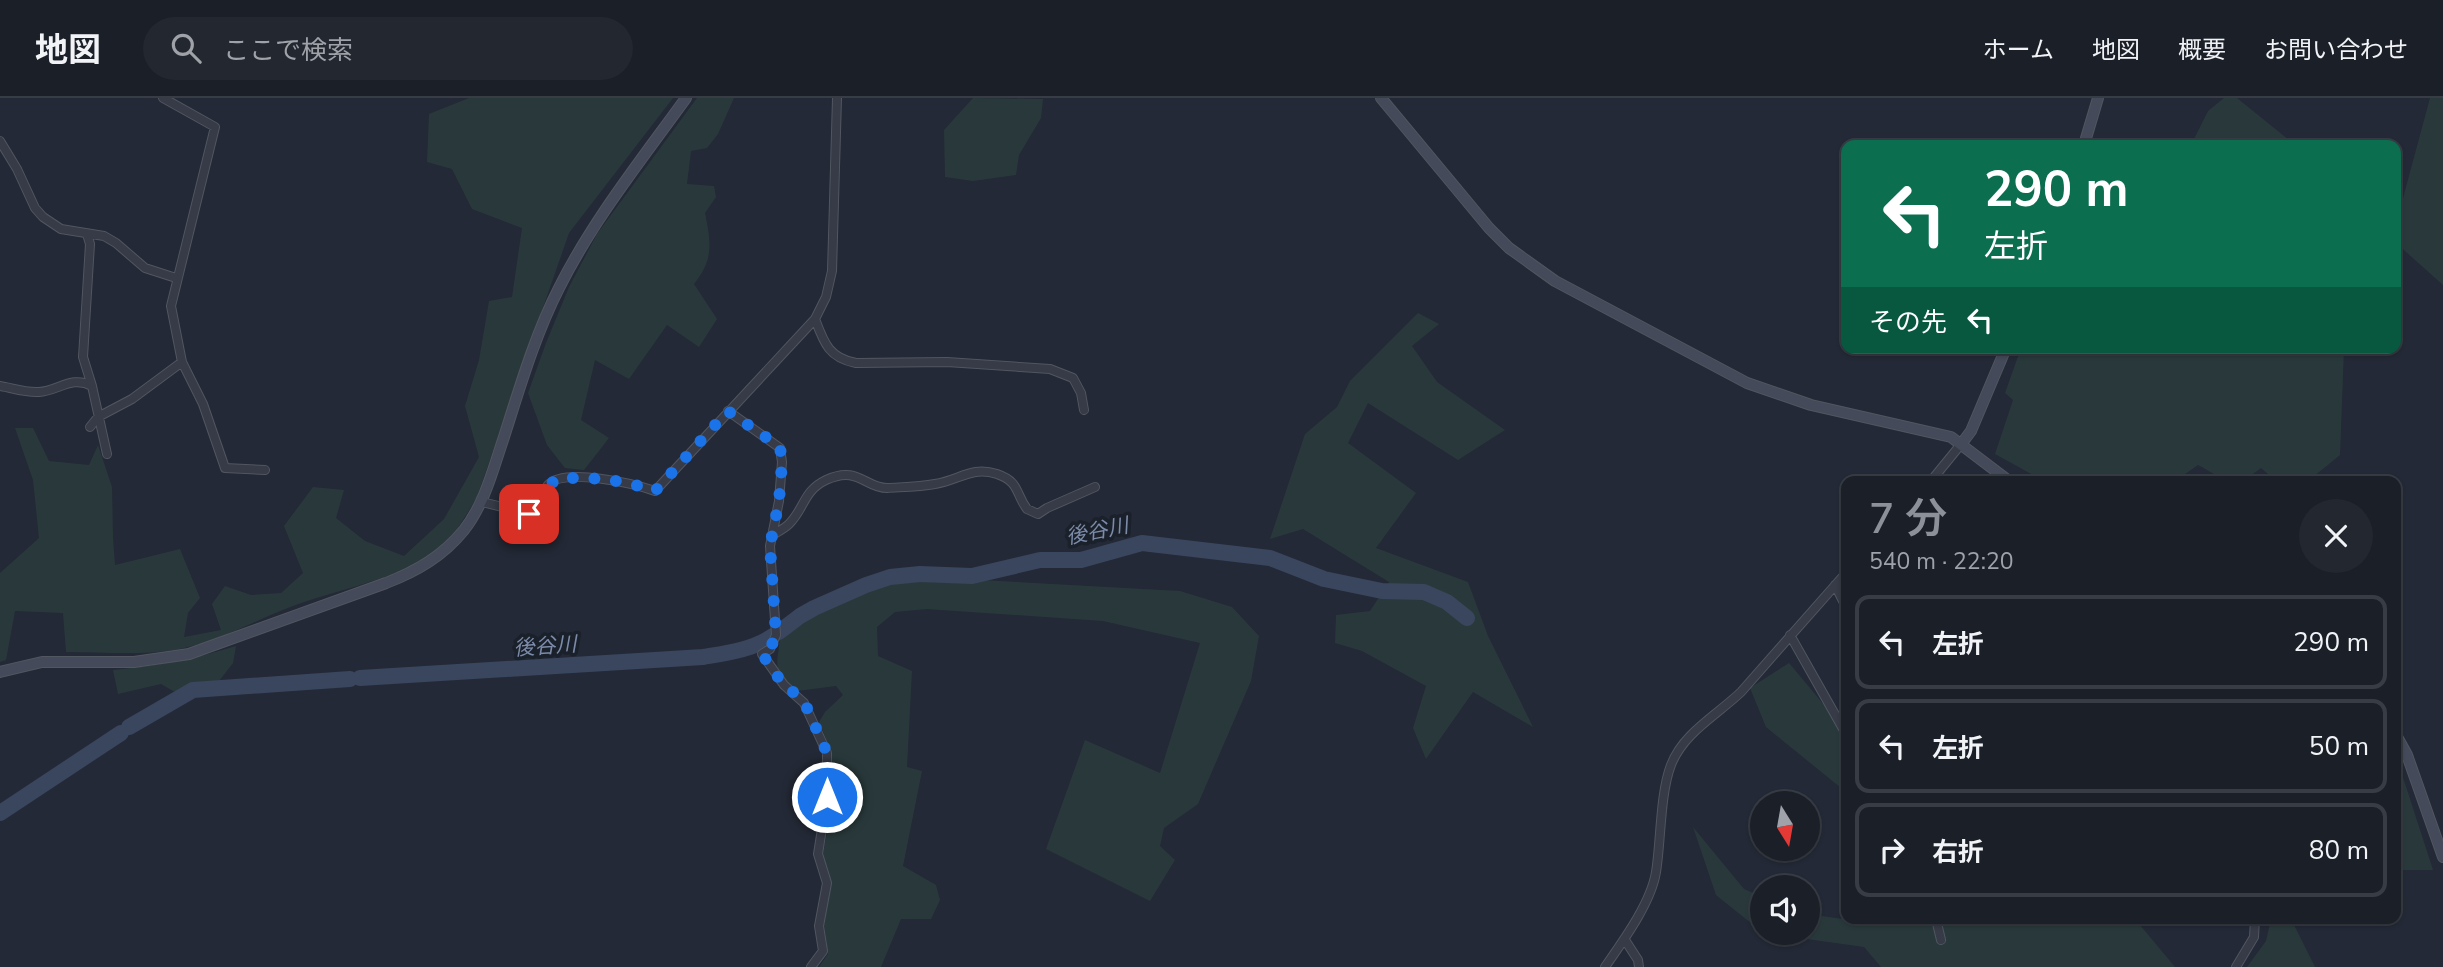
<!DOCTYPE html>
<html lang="ja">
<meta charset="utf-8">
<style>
body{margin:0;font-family:"Nunito Sans","Noto Sans JP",sans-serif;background:#232730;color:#f1f3f6;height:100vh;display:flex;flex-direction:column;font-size:26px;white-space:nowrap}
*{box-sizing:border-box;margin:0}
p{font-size:23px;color:#9fa2a8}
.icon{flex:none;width:38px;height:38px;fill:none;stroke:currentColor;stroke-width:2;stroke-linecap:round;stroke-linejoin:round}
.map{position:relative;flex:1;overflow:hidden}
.drawer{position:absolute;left:1841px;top:378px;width:560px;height:448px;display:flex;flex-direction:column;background:#1a1f28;border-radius:14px;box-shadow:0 2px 5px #0004,0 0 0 2px #383d45}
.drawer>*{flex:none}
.top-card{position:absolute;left:1841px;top:42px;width:560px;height:214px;border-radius:14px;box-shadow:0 2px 5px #0004,0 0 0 2px #383d45;background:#0b6e4f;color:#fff;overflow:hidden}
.needle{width:46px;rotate:169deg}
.fabs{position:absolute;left:1750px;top:693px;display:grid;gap:14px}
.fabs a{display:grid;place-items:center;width:70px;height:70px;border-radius:50%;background:#1a1f28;box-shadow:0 2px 5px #0004,0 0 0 2px #383d45;font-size:35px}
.pin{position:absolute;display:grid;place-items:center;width:60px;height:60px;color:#fff;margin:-30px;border-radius:14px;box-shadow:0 4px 10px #0006}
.me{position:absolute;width:77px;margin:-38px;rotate:0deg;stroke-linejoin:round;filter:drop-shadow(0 0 5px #0008)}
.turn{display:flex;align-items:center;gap:24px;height:147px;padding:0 28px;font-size:32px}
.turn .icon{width:91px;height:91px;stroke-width:2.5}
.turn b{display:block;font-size:49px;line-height:60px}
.then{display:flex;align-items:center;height:66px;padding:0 28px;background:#0003;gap:14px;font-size:26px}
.round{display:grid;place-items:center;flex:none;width:74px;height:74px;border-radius:37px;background:#232730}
.summary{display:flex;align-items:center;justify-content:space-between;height:119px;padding:0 28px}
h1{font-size:42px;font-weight:600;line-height:52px;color:#8c9099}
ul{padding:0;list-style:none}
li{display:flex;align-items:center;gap:21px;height:94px;margin:0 14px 10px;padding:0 14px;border:4px solid #383d45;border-radius:14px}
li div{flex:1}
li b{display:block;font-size:26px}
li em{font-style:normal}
header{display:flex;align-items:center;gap:42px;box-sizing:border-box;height:98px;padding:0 35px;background:#1a1f28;border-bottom:2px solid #383d45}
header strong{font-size:33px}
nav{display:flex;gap:38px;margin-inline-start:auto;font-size:24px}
.search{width:490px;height:63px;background:#232730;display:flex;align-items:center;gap:18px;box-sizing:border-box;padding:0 24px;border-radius:38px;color:#9fa2a8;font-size:26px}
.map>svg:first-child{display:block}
.green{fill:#29393b}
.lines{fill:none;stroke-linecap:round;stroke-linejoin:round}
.river{stroke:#39465e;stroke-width:16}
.street-casing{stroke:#515661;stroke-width:10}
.secondary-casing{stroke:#515661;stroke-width:12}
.street{stroke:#363b47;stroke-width:8}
.secondary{stroke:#444a59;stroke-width:10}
.route{stroke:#1a73e8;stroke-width:12;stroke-dasharray:0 21.6}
.labels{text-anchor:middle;stroke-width:7;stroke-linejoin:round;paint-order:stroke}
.water-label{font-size:21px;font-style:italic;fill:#7c8ba9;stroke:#1b212b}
</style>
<header>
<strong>地図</strong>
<div class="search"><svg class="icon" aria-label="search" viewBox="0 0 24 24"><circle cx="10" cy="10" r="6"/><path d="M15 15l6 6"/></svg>ここで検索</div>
<nav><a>ホーム</a><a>地図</a><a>概要</a><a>お問い合わせ</a></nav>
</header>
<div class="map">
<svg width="2443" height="869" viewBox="0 0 2443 869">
<rect width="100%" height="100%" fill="#232936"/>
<!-- green -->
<path class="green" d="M469,0H673L569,135L477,399C464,421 450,446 427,460C393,480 344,491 307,503C260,518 217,547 167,553C134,557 99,554 66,554L63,515L15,513L6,562L0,564V475L39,440L33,382L15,330H33L49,363L89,367L98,347L112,389L113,440L115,467L180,451L200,500L188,515L184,539L221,532L212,506L225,488L251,497L281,495L303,475L284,428L313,389L344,392L336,420L365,443L404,458L444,421L479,359L465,308L479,262L489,203L512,199L522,130L472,111L452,71L427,64L429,16Z
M697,0H734L718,36L707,50L691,53L687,86L714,88L716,99L705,115C711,145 714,161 694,186L717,221L699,249L667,227L629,281L595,262L581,322L609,340L584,372L565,370L547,347L528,295L546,245L569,189L597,136Z
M973,0L1043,1L1041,20L1019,57L1016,77L973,83L945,79L944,32Z
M2224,0H2237L2295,47H2191L2208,13Z
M2430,0H2443V187L2396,145V126Z
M1418,215L1439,226L1412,248L1437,284L1505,332L1458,362L1368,305L1348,345L1416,395L1376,450L1468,484L1488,538L1533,629L1473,594L1426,661L1413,630L1426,588L1362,553L1335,545L1336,517L1370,513L1389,484L1303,431L1270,441L1305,336L1337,309L1350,283Z
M2021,250H2344L2340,357L2308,383H2276L2261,370C2232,393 2228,383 2198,367L2175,383H2044L1995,356L2013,302L2005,295Z
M908,478L1180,493L1232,509L1259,538L1251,583L1198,706L1164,730L1160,748L1175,762L1150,803L1046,751L1085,642L1160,675L1200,545L1103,523L926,511L895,514L877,529L878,558L912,573L907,669L922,673L903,768L936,787L940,802L931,821H901L881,869H819L828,856L824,827L831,785L823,757L833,700L830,684L832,655L819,624L825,614L843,597L836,588L797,593C770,568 778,570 780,537L801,520L849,500L876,486Z
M236,548L233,565L216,587L175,594L161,586L118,596L113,572C155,568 195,561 236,548Z
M1789,565L1835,620L1846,613V694L1766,629L1750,590Z
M2399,667L2433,772H2402L2396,754V671Z
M1693,729L1744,791L1762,799V834L1716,797Z
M1808,816L1877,826L1882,821H2135L2175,869H1881L1864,849L1763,835H1808Z
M2271,821H2291L2315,869H2247L2266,843Z"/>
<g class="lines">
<!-- river -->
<path class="river" d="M779,534L800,518L814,510L866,487L890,479L920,476L972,478L1040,462H1081L1142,445L1270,460L1324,481L1382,493L1424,494L1447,504L1467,520
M360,580L703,559C727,555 752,552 773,538
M129,629L193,592L350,581
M0,715L121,635"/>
<!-- street casing -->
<g class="street-casing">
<path id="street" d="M163,0L215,29L171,208L182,264L203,306L225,370L265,372
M0,43L17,71L35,110L43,119L61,131L104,138L116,145L145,170L176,180
M87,136L90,146L83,259L92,288L107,356
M815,221C824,245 829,260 856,265L947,264L1050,271L1073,280L1081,295L1084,312
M0,288C12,290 26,295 39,294C58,293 72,277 92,288
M728,313L780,350L782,364L779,403L770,448L776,537L770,551L762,556L784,587L804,605L827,655V699L818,756L827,785L819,828L823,853L811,869
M90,329L98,319L132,301L182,264
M1931,383L1962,345
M482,404L535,417C540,408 541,395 548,387C564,369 635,386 655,393L815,221L826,199L832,173L837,0
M771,438C777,434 784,431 789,426C805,410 803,393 826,382C858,367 865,390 887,390C903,389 919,389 935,386C960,382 971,368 997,376C1020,384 1015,395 1027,411L1038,416L1047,410L1095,389
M1835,487L1846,509
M1790,537L1846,636
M1936,821L1941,842
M1625,842L1638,862L1639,869
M1605,869C1623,843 1651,805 1656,774C1661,744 1660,695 1671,667C1683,635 1717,617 1741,594L1846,475
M2236,869L2254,839L2255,821"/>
</g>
<!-- secondary casing -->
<g class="secondary-casing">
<path id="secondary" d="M1381,0L1489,130L1509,150L1555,183L1747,285L1811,307L1951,339L2009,383
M2084,47L2098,0
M1962,345L1971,333L2006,250
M0,574L42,564H134L189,556L386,485C417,473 443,458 464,432C485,405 493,371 504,339C520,289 535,237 559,190C593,122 642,61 686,0
M2396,637L2407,657L2443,759"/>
</g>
<!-- street -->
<use href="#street" class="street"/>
<!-- secondary -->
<use href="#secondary" class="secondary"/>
</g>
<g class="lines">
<!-- route -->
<path class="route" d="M529,416L534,417L545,392L556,381C590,378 623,382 655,393L728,313L780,349L782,365L779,403L770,448L776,537L770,551L762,556L778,579L804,605L808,612L827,655V699"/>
</g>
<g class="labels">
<!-- water labels -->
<g class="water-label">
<text transform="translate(1097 433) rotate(-11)" y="7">後谷川</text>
<text transform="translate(545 548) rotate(-4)" y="7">後谷川</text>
</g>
</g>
</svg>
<div class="fabs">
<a><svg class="needle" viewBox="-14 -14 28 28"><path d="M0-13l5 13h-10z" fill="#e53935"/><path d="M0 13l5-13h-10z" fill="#9fa2a8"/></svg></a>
<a><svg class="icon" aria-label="sound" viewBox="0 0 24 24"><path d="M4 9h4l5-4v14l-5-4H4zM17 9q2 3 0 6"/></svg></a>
</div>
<div class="pin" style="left:529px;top:416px;background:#d93025"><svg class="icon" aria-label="arrive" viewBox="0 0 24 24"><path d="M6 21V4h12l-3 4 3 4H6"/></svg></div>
<svg class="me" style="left:827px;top:699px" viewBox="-20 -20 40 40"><circle r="17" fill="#1a73e8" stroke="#fff" stroke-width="3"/><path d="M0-11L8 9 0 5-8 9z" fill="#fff"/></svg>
<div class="top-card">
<div class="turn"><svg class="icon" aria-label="left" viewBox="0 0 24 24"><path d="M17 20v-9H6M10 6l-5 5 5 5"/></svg><div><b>290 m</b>左折</div></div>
<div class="then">その先<svg class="icon" aria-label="left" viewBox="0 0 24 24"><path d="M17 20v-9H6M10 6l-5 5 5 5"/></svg></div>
</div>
<section class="drawer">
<div class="summary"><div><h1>7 分</h1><p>540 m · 22:20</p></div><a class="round"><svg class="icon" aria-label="close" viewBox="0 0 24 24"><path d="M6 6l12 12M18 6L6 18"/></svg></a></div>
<ul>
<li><svg class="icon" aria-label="left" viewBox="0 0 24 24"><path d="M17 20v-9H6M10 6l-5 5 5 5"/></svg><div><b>左折</b></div><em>290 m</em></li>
<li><svg class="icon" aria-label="left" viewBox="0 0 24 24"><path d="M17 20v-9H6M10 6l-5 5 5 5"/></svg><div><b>左折</b></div><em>50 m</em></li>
<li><svg class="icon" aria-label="right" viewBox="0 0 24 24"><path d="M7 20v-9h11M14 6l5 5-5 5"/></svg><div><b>右折</b></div><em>80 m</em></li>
</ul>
</section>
</div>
